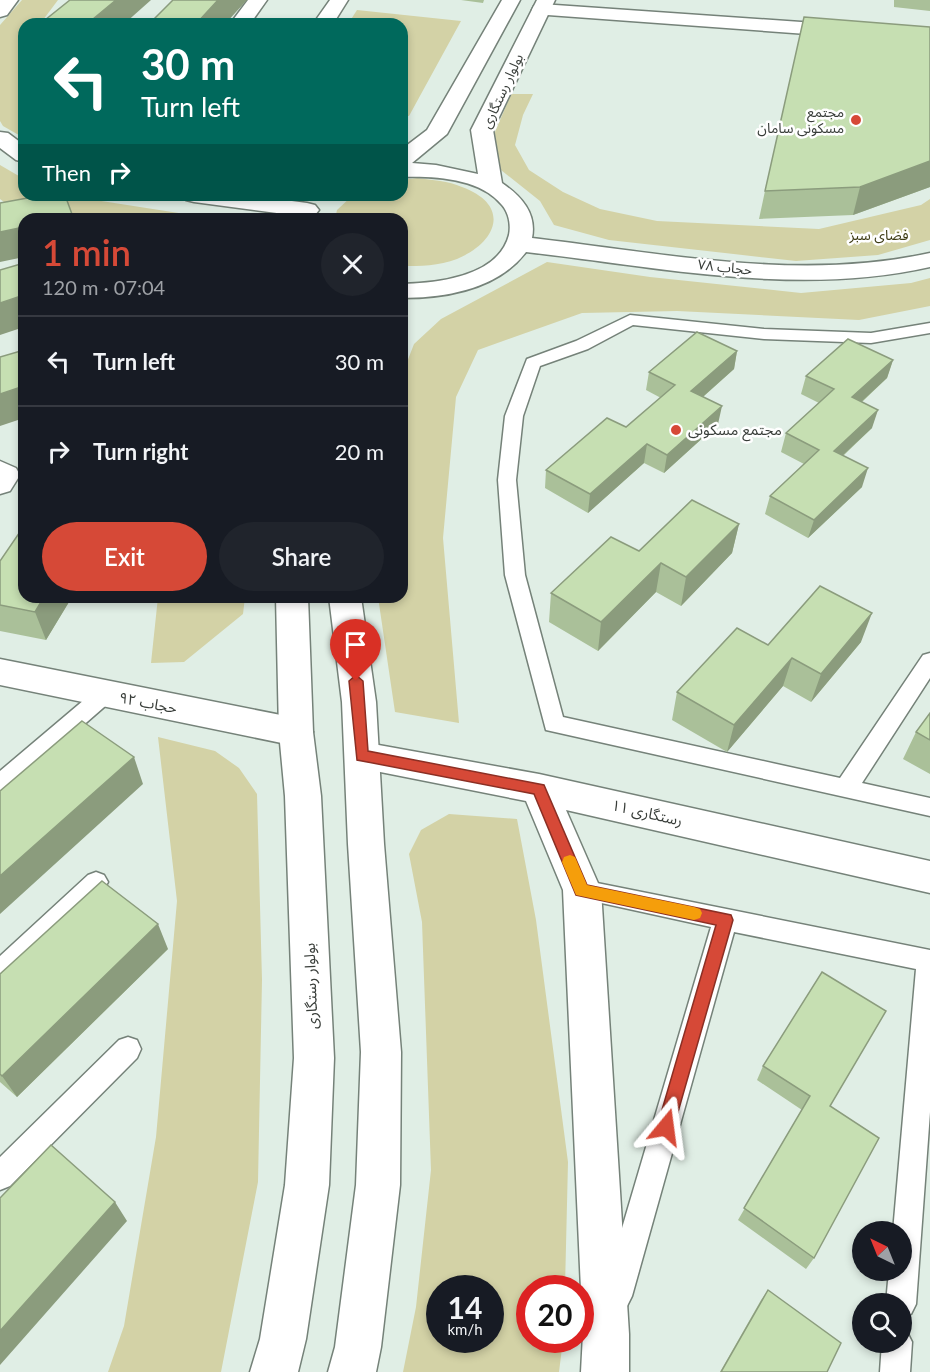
<!DOCTYPE html>
<meta charset="utf-8">
<style>
body{margin:0;font-family:Lato,"Noto Sans Arabic",sans-serif;background:#20242c;color:#f1f3f6;height:100vh;display:flex;flex-direction:column;font-size:22px;white-space:nowrap}
*{box-sizing:border-box;margin:0}
p{font-size:20px;color:#9ea1a6}
.icon{flex:none;width:33px;height:33px;fill:none;stroke:currentColor;stroke-width:2;stroke-linecap:round;stroke-linejoin:round}
.map{position:relative;flex:1;overflow:hidden}
.side{position:absolute;left:18px;top:213px;width:390px;height:390px;display:flex;flex-direction:column;background:#171b24;border-radius:18px;box-shadow:0 3px 9px #0003}
.side>*{flex:none}
.banner{position:absolute;left:18px;top:18px;width:390px;height:183px;border-radius:18px;box-shadow:0 3px 9px #0003;background:#00695c;color:#fff;overflow:hidden}
.needle{width:39px;rotate:317deg}
.buttons{position:absolute;left:852px;top:1221px;display:grid;gap:12px}
.buttons a{display:grid;place-items:center;width:60px;height:60px;border-radius:50%;background:#171b24;box-shadow:0 3px 9px #0003;font-size:30px}
.speed{position:absolute;left:426px;top:1275px;display:flex;gap:12px;font-size:30px;font-weight:700;text-align:center}
.speed>*{display:grid;place-content:center;width:78px;height:78px;border-radius:50%;background:#171b24;box-shadow:0 3px 9px #0003;line-height:1}
.speed small{font-size:15px;font-weight:400}
.speed .limit{border:9px solid #d22;background:#fff;color:#111}
.pin{position:absolute;display:grid;place-items:center;width:51px;height:51px;color:#fff;margin:-62px -26px;border-radius:50% 50% 50% 0;rotate:-45deg;box-shadow:0 0 6px #0007}
.pin .icon{rotate:45deg}
.me{position:absolute;width:66px;margin:-33px;rotate:16deg;stroke-linejoin:round;filter:drop-shadow(0 0 4px #0008)}
.turn{display:flex;align-items:center;gap:21px;height:126px;padding:0 24px;font-size:27px}
.turn .icon{width:78px;height:78px;stroke-width:2.5}
.turn b{display:block;font-size:42px;line-height:51px}
.then{display:flex;align-items:center;height:57px;padding:0 24px;background:#0003;gap:12px;font-size:22px}
.round{display:grid;place-items:center;flex:none;width:63px;height:63px;border-radius:32px;background:#20242c}
.head{display:flex;align-items:center;justify-content:space-between;height:102px;padding:0 24px}
h1{font-size:36px;font-weight:600;line-height:45px;color:#d64937}
.action{display:flex;gap:12px;margin-top:auto;padding:12px 24px}
.action a{flex:1;height:69px;border-radius:36px;background:#d64937;color:#fff;font-size:24px;font-weight:600;line-height:69px;text-align:center}
.action a+a{background:#20242c;color:#f1f3f6}
ul{padding:0;list-style:none}
li{display:flex;align-items:center;gap:18px;height:90px;padding:0 24px;border-top:2px solid #363941}
li div{flex:1}
li b{display:block;font-size:22px}
li em{font-style:normal}
.map>svg:first-child{display:block}
.green{fill:#d3d2a6;fill-rule:evenodd}
.lines{fill:none;stroke-linecap:round;stroke-linejoin:round}
.lane-casing{stroke:#758279;stroke-width:3}
.street-casing{stroke:#758279;stroke-width:3}
.secondary-casing{stroke:#758279;stroke-width:3}
.lane{fill:#fff;fill-rule:evenodd}
.street{fill:#fff;fill-rule:evenodd}
.secondary{fill:#fff;fill-rule:evenodd}
.wall{fill:#aac099}
.shaded-wall{fill:#8b9c7d}
.building{fill:#c6dfb2;stroke:#8b9c7d;stroke-width:1.5}
.route{fill:#d64937;stroke:#8b2f24;stroke-width:1.5}
.slow{fill:#f59e0b}
.poi-dot{fill:#d64937;stroke:#fff;stroke-width:2}
.labels{text-anchor:middle;stroke-width:5;stroke-linejoin:round;paint-order:stroke}
.far-street-label{font-size:14px;fill:#383d39;stroke:#fff}
.far-poi-label{font-size:14px;fill:#383d39;stroke:#fff;text-anchor:end}
.far-park-label{font-size:14px;fill:#3c3a13;stroke:#fff}
.poi-label{font-size:15px;fill:#383d39;stroke:#fff;text-anchor:start}
.street-label{font-size:15px;fill:#383d39;stroke:#fff}
</style>
<div class="map">
<svg width="930" height="1372" viewBox="0 0 930 1372">
<rect width="100%" height="100%" fill="#e0eee5"/>
<!-- green -->
<path class="green" d="M22,0H58L40,24H24V45L20,49L24,77V138L3,126L0,121V25Z
M357,10L461,21L409,116H402V24H348Z
M511,94H533L523,115L515,145L529,170L563,192L600,209L657,221L819,229L921,205L930,199V240L878,255L796,261L609,240L554,225L540,201L496,166L495,132Z
M0,165L24,179V195H63L217,219C168,219 35,229 0,199Z
M417,178C433,180 448,181 462,187C511,205 498,242 457,259C439,266 420,266 402,266V219H335L337,210L353,195H402V180Z
M547,262L650,277L801,293L911,283L930,278V306L859,320L677,311L582,313L478,350L456,397L443,538L459,723L395,712L378,597H402V375L414,344L441,319Z
M158,597H245L243,614L184,662L151,663Z
M158,737L215,751L239,768L257,794L262,980L258,1182L221,1372H108L124,1326L156,1137L177,901Z
M449,814L517,819L536,920L568,1162L565,1288H530V1340H563L559,1372H403L416,1307L431,1170L422,922L409,854L421,830ZM440,1288H490V1340H440Z"/>
<g class="lines">
<!-- lane casing -->
<g class="lane-casing">
<path id="lane" d="M630,315L764,329L871,333L930,323V333L871,343L764,339L633,325L588,349L540,366L523,416L516,480L525,575L563,717L840,778L923,655L930,653V678L862,783L930,798V816L546,730L505,575L498,480L505,416L527,359L576,341Z
M104,687L111,689L115,695L111,701L8,791L0,793V771L97,689Z
M96,872L104,875L108,882L104,889L9,980L0,983V956L88,875Z
M582,880L930,950V1112L916,1304L911,1314L902,1318V1304H886L889,1270H902V1232H893L916,969L734,932L632,1296L627,1306L617,1311L607,1306L602,1296L711,927L574,897L570,890L574,883Z
M128,1037L137,1040L141,1049L137,1058L10,1186L0,1190V1157L119,1040Z
M902,1329L907,1332L912,1342L910,1372H880L882,1342H902Z"/>
</g>
<!-- street casing -->
<g class="street-casing">
<path id="street" d="M248,0H267L250,24H230Z
M330,0H348L333,24H313Z
M541,4L930,31V43L534,14L532,10L534,6Z
M0,461L16,468L20,475L10,491L0,494Z
M0,659L296,718L308,722L313,732L308,742L296,746L0,685Z
M362,742L539,774L930,861V893L566,810L601,890L629,1334V1372H581L583,1334L563,890L526,801L350,766L345,756L350,746Z"/>
</g>
<!-- secondary casing -->
<g class="secondary-casing">
<path id="secondary" d="M0,0H18L7,15L0,17Z
M502,0H520L447,134L412,163L436,165L478,174L471,130L537,0H555L493,130L502,183C521,196 537,213 532,238C663,253 799,282 930,253V267C797,297 659,267 526,252C498,289 446,298 402,298V284C437,283 498,277 509,235C511,225 509,213 502,205C480,178 434,176 402,177V149L427,130Z
M0,132L8,133L24,145V162L16,160L0,148Z
M183,195H246L307,203L315,205L319,210L315,215L307,217L194,202L186,200Z
M276,597H308L313,732L321,796L334,1058L329,1185L306,1339L298,1372H250L260,1339L285,1185L294,1058L285,796L279,732Z
M329,597H361L376,702L384,844L401,1052L400,1185L381,1347L376,1372H328L335,1347L356,1185L361,1052L348,844L342,702Z"/>
</g>
<!-- lane -->
<use href="#lane" class="lane"/>
<!-- street -->
<use href="#street" class="street"/>
<!-- secondary -->
<use href="#secondary" class="secondary"/>
</g>
<!-- wall -->
<path class="wall" d="M461,0H484L483,3Z
M894,0H930V11L894,7Z
M930,27V187L853,215L759,219L765,191Z
M737,351L734,369L703,397L718,424L664,473L644,463L588,513L545,488L546,470L626,427L661,398L646,390L649,372Z
M893,360L887,378L862,402L872,428L843,456L862,487L808,538L765,514L770,496L804,464L781,452L786,433L819,403L801,394L806,376Z
M739,524L732,553L681,606L656,592L598,651L549,622L551,593L639,551Z
M0,561L72,597L46,640L0,631Z
M861,642L811,702L783,686L727,752L672,720L677,692L768,645Z
M930,713V774L903,759L916,732Z
M168,949L17,1097L0,1082V974Z
M763,1066L830,1106L814,1258L806,1269L738,1220L802,1110L757,1080Z
M768,1290L827,1372H720L761,1300Z"/>
<!-- shaded-wall -->
<path class="shaded-wall" d="M116,0H151L124,24H87Z
M218,0H247L225,24H196Z
M930,161V187L853,215L860,187Z
M24,227V257L0,262V232Z
M24,295V327L0,335V303Z
M737,351L734,369L688,410L691,391Z
M893,360L887,378L846,416L852,397Z
M24,386V418L0,426V394Z
M722,406L718,424L664,473L667,455Z
M878,410L872,428L828,469L834,451Z
M647,444L644,463L588,513L590,494Z
M868,468L862,487L808,538L814,520Z
M739,524L732,553L681,606L686,577Z
M661,563L656,592L598,651L601,622Z
M44,597H72L46,640L35,612Z
M872,613L861,642L811,702L821,674Z
M792,658L783,686L727,752L734,725Z
M134,757L143,784L0,914V876Z
M158,924L168,949L17,1097L2,1076Z
M115,1202L127,1221L0,1365V1331Z"/>
<!-- building -->
<path class="building" d="M70,0H116L87,24H40Z
M173,0H218L196,24H149Z
M804,17L930,27V161L860,187L765,191Z
M44,195H65L73,217L64,219H24V227L0,232V203Z
M24,263V295L0,303V270Z
M697,332L737,351L691,391L722,406L667,455L647,444L590,494L546,470L607,418L626,427L675,385L649,372Z
M848,339L893,360L852,397L878,410L834,451L868,468L814,520L770,496L819,450L786,433L834,389L806,376Z
M24,350V386L0,394V357Z
M692,500L739,524L686,577L661,563L601,622L551,593L611,537L639,551Z
M24,526V597H44L35,612L0,605V561Z
M820,586L872,613L821,674L792,658L734,725L677,692L737,628L768,645Z
M930,713V740L916,732Z
M82,721L134,757L0,876V791Z
M102,881L158,924L2,1076L0,1074V974Z
M822,972L886,1011L830,1106L879,1138L814,1258L744,1208L810,1096L763,1066Z
M51,1145L115,1202L0,1331V1198Z
M768,1290L841,1343L827,1372H721Z"/>
<!-- route -->
<path class="route" d="M356,675L363,681L368,751L544,785L587,885L731,915L733,920L672,1133L666,1136L660,1133L657,1127L716,925L576,895L534,794L357,760L349,681Z"/>
<!-- slow -->
<path class="slow" d="M570,855L575,857L587,885L694,907L700,909L702,913L700,918L694,920L576,895L562,862L564,857Z"/>
<!-- markers -->
<g class="poi-dot">
<circle cx="856" cy="120" r="6"/>
<circle cx="676" cy="430" r="6"/>
</g>
<g class="labels">
<!-- far-street labels -->
<g class="far-street-label">
<text transform="translate(502 91) rotate(-65)" y="5">بولوار رستگاری</text>
<text transform="translate(725 267) rotate(6)" y="5">حجاب ۷۸</text>
</g>
<!-- far-poi labels -->
<g class="far-poi-label">
<text x="844" y="117">مجتمع<tspan x="844" dy="16">مسکونی سامان</tspan></text>
</g>
<!-- far-park labels -->
<g class="far-park-label">
<text x="879" y="240">فضای سبز</text>
</g>
<!-- poi labels -->
<g class="poi-label">
<text x="688" y="435">مجتمع مسکونی</text>
</g>
<!-- street labels -->
<g class="street-label">
<text transform="translate(148 703) rotate(11)" y="5">حجاب ۹۲</text>
<text transform="translate(647 813) rotate(13)" y="5">رستگاری ۱۱</text>
<text transform="translate(311 986) rotate(-92)" y="5">بولوار رستگاری</text>
</g>
</g>
</svg>
<div class="buttons">
<a><svg class="needle" viewBox="-14 -14 28 28"><path d="M0-13l5 13h-10z" fill="#e53935"/><path d="M0 13l5-13h-10z" fill="#9ea1a6"/></svg></a>
<a><svg class="icon" aria-label="search" viewBox="0 0 24 24"><circle cx="10" cy="10" r="6"/><path d="M15 15l6 6"/></svg></a>
</div>
<div class="speed"><div>14<small>km/h</small></div><div class="limit">20</div></div>
<div class="pin" style="left:356px;top:681px;background:#d93025"><svg class="icon" aria-label="arrive" viewBox="0 0 24 24"><path d="M6 21V4h12l-3 4 3 4H6"/></svg></div>
<svg class="me" style="left:666px;top:1127px" viewBox="-20 -20 40 40"><path d="M0-17L14 15 0 8-14 15z" fill="#d64937" stroke="#fff" stroke-width="4"/></svg>
<div class="banner">
<div class="turn"><svg class="icon" aria-label="left" viewBox="0 0 24 24"><path d="M17 20v-9H6M10 6l-5 5 5 5"/></svg><div><b>30 m</b>Turn left</div></div>
<div class="then">Then<svg class="icon" aria-label="right" viewBox="0 0 24 24"><path d="M7 20v-9h11M14 6l5 5-5 5"/></svg></div>
</div>
<section class="side">
<div class="head"><div><h1>1 min</h1><p>120 m · 07:04</p></div><a class="round"><svg class="icon" aria-label="close" viewBox="0 0 24 24"><path d="M6 6l12 12M18 6L6 18"/></svg></a></div>
<ul>
<li><svg class="icon" aria-label="left" viewBox="0 0 24 24"><path d="M17 20v-9H6M10 6l-5 5 5 5"/></svg><div><b>Turn left</b></div><em>30 m</em></li>
<li><svg class="icon" aria-label="right" viewBox="0 0 24 24"><path d="M7 20v-9h11M14 6l5 5-5 5"/></svg><div><b>Turn right</b></div><em>20 m</em></li>
</ul>
<div class="action"><a>Exit</a><a>Share</a></div>
</section>
</div>
